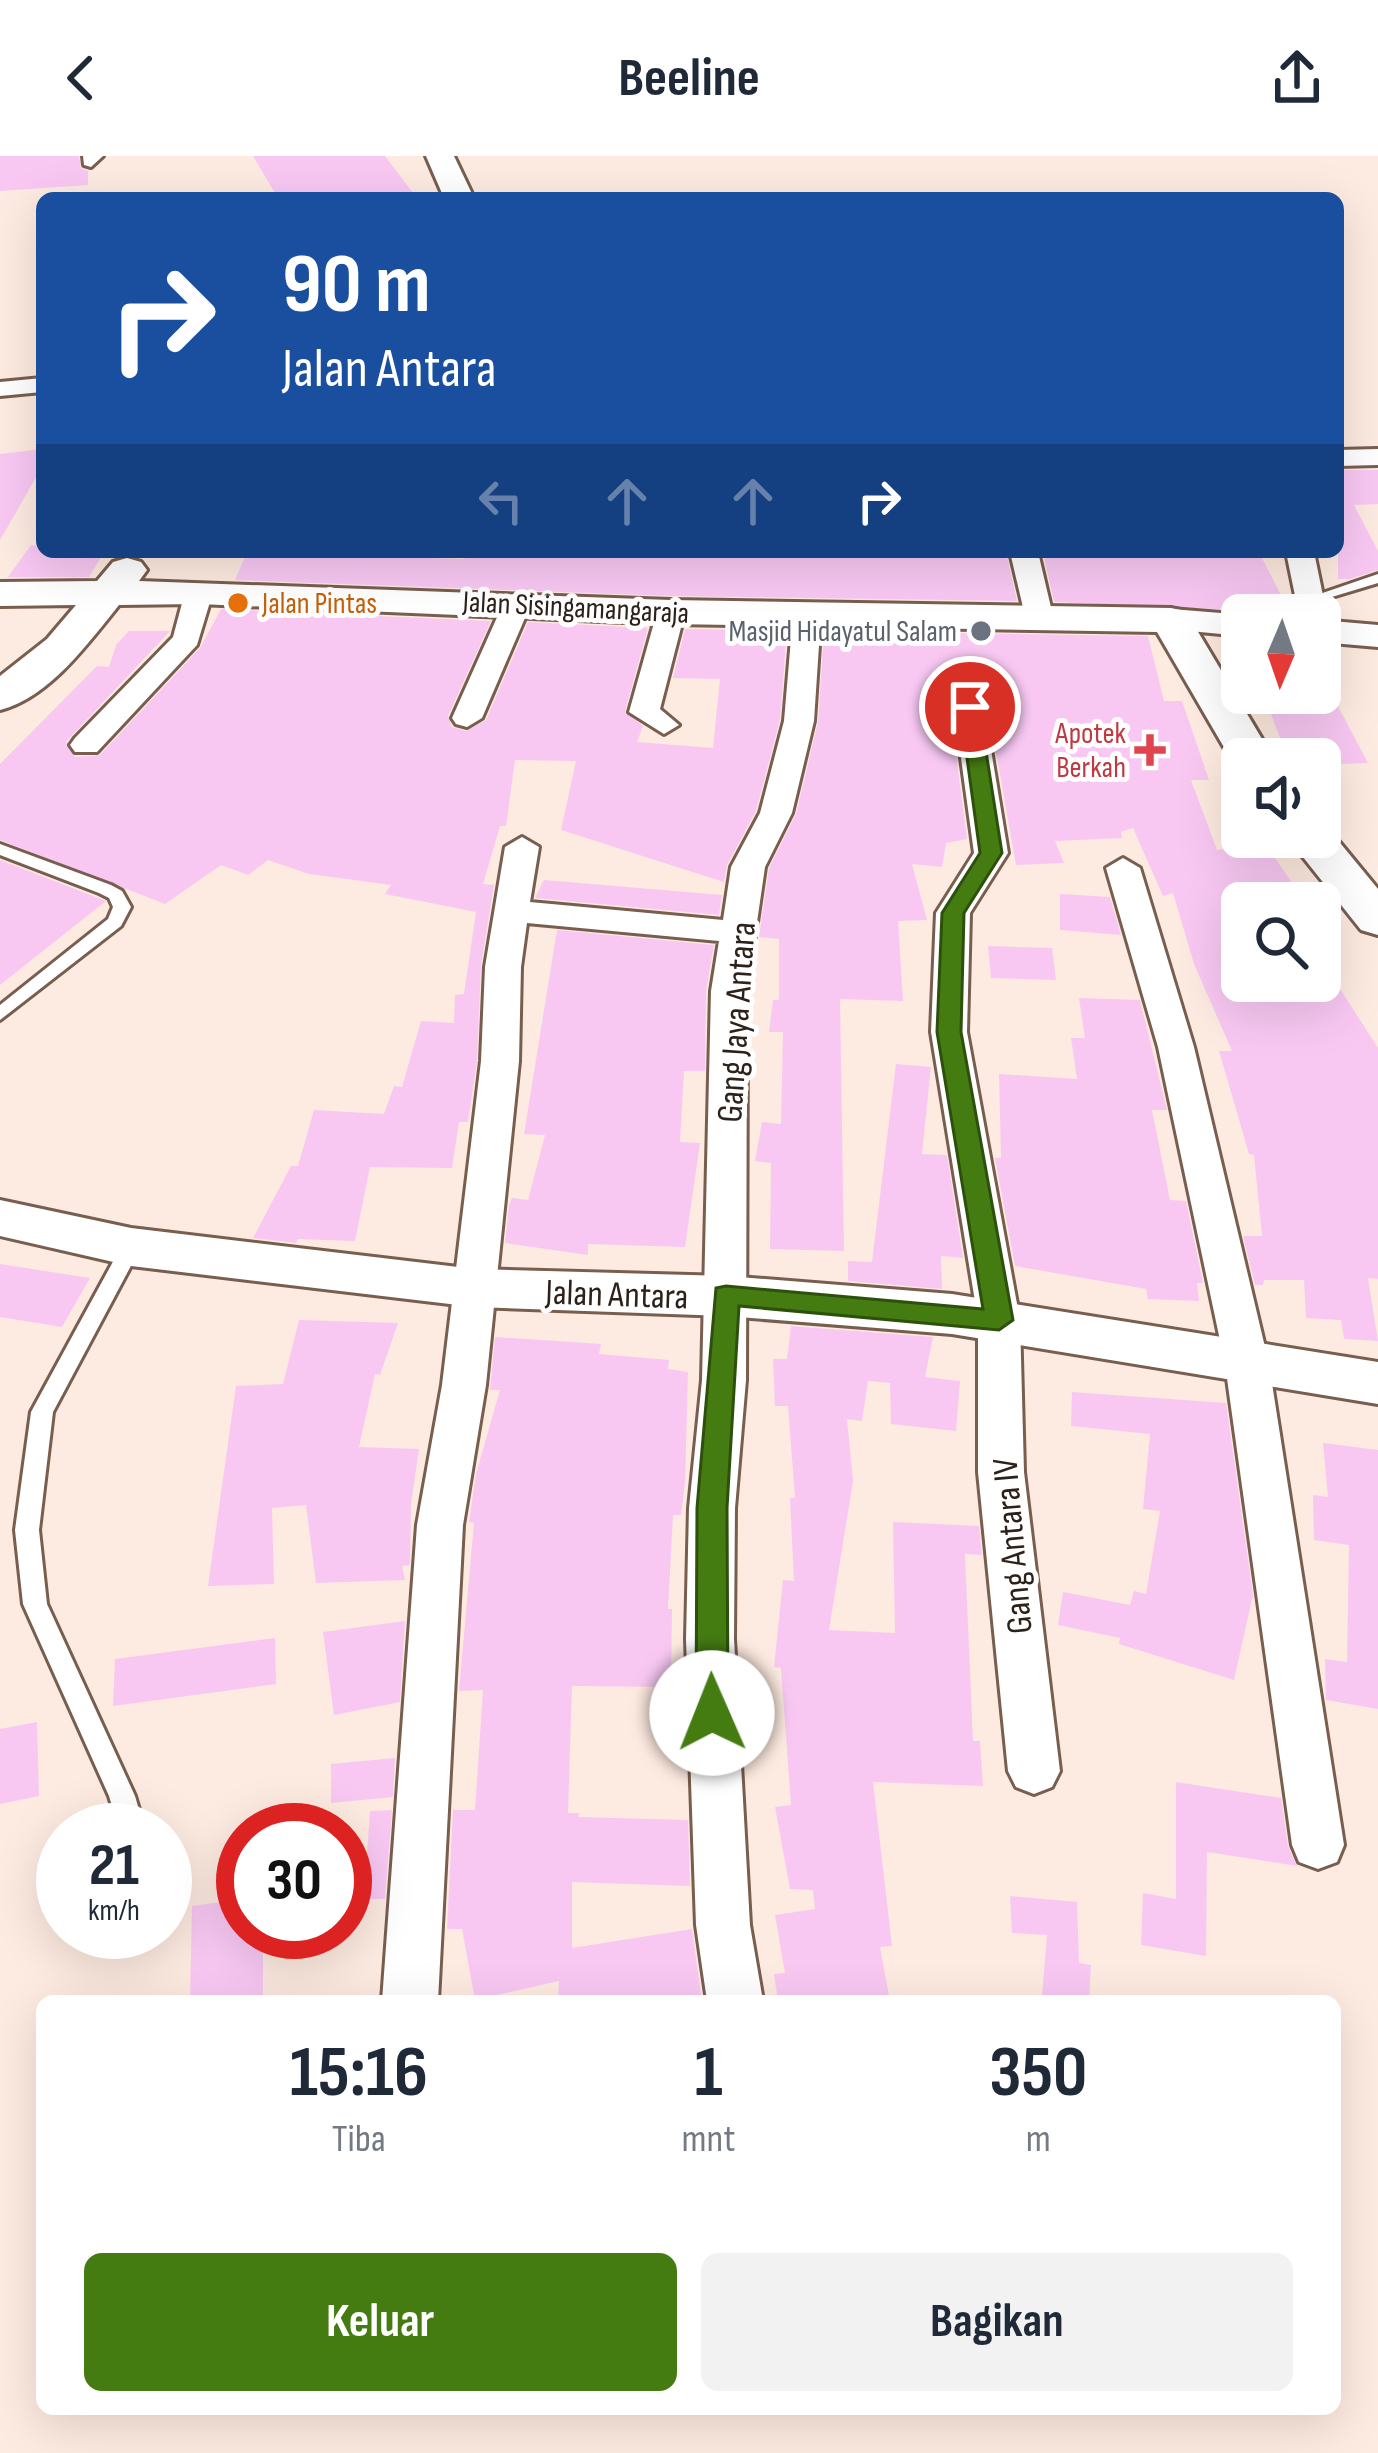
<!DOCTYPE html>
<html lang="id">
<style>
body{margin:0;font-family:"Sofia Sans Condensed",sans-serif;background:#f2f2f3;color:#1f2937;height:100vh;display:flex;flex-direction:column;font-size:45px;white-space:nowrap}
*{box-sizing:border-box;margin:0}
p{font-size:39px;color:#747a83}
.icon{flex:none;width:66px;height:66px;fill:none;stroke:currentColor;stroke-width:2;stroke-linecap:round;stroke-linejoin:round}
.map{position:relative;flex:1;overflow:hidden}
.drawer{position:absolute;left:36px;top:1839px;width:1305px;height:420px;display:flex;flex-direction:column;background:#fff;border-radius:18px;box-shadow:0 12px 48px #0002}
.drawer>*{flex:none}
.hud{position:absolute;left:36px;top:36px;width:1308px;height:366px;border-radius:18px;box-shadow:0 12px 48px #0002;background:#1a4fa0;color:#fff;overflow:hidden}
.needle{width:78px;rotate:182deg}
.controls{position:absolute;left:1221px;top:438px;display:grid;gap:24px}
.controls a{display:grid;place-items:center;width:120px;height:120px;border-radius:18px;background:#fff;box-shadow:0 12px 48px #0002;font-size:60px}
.speed{position:absolute;left:36px;top:1647px;display:flex;gap:24px;font-size:60px;font-weight:700;text-align:center}
.speed>*{display:grid;place-content:center;width:156px;height:156px;border-radius:50%;background:#fff;box-shadow:0 12px 48px #0002;line-height:1}
.speed small{font-size:30px;font-weight:400}
.speed .limit{border:18px solid #d22;background:#fff;color:#111}
.pin{position:absolute;display:grid;place-items:center;width:102px;height:102px;color:#fff;margin:-51px;border:6px solid #fff;border-radius:50%;box-shadow:0 3px 12px #0007}
.me{position:absolute;width:132px;margin:-66px;rotate:359deg;stroke-linejoin:round;filter:drop-shadow(0 0 9px #0008)}
.turn{display:flex;align-items:center;gap:42px;height:252px;padding:0 48px;font-size:54px}
.turn .icon{width:156px;height:156px;stroke-width:2.5}
.turn b{display:block;font-size:84px;line-height:102px}
.lanes{display:flex;align-items:center;height:114px;padding:0 48px;background:#0003;justify-content:center;gap:60px;direction:ltr}
.lanes .off{opacity:.35}
.eta{display:flex;justify-content:space-evenly;align-items:center;height:204px;text-align:center}
.eta b{font-size:72px;font-weight:700;line-height:84px}
.cta{display:flex;gap:24px;margin-top:auto;padding:24px 48px}
.cta a{flex:1;height:138px;border-radius:18px;background:#457c12;color:#fff;font-size:48px;font-weight:700;line-height:138px;text-align:center}
.cta a+a{background:#f2f2f3;color:#1f2937}
header{display:flex;justify-content:space-between;align-items:center;height:156px;padding:0 48px;background:#fff;font-size:54px;font-weight:700}
.map>svg:first-child{display:block}
.building{fill:#f8c8f3}
.lines{fill:none;stroke-linecap:round;stroke-linejoin:round}
.service-casing{stroke:#785e4f;stroke-width:6}
.minor-casing{stroke:#785e4f;stroke-width:6}
.tertiary-casing{stroke:#785e4f;stroke-width:6}
.secondary-casing{stroke:#785e4f;stroke-width:6}
.service{fill:#fff;fill-rule:evenodd}
.minor{fill:#fff;fill-rule:evenodd}
.tertiary{fill:#fff;fill-rule:evenodd}
.secondary{fill:#fff;fill-rule:evenodd}
.route{fill:#457c12;stroke:#2d510c;stroke-width:3}
.food-dot{fill:#e8710a;stroke:#fff;stroke-width:4.5}
.worship-dot{fill:#6b7280;stroke:#fff;stroke-width:4.5}
.health-dot{fill:#e0444e;stroke:#fff;stroke-width:4.5}
.labels{text-anchor:middle;stroke-width:10;stroke-linejoin:round;paint-order:stroke}
.far-food-label{font-size:30px;fill:#c56008;stroke:#fff;text-anchor:start}
.far-street-label{font-size:30px;fill:#2d211b;stroke:#fff}
.far-worship-label{font-size:30px;fill:#5b616d;stroke:#fff;text-anchor:end}
.far-health-label{font-size:30px;fill:#be3a42;stroke:#fff;text-anchor:end}
.street-label{font-size:36px;fill:#2d211b;stroke:#fff}
</style>
<header><svg class="icon" aria-label="back" viewBox="0 0 24 24"><path d="M15 5l-7 7 7 7"/></svg>Beeline<svg class="icon" aria-label="share" viewBox="0 0 24 24"><path d="M12 15V3M7 8l5-5 5 5M5 13v7h14v-7"/></svg></header>
<div class="map">
<svg width="1378" height="2297" viewBox="0 0 1378 2297">
<rect width="100%" height="100%" fill="#fdeae0"/>
<!-- building -->
<path class="building" d="M0,0H79L81,12L88,15V29L0,35Z
M253,0H385L413,37L278,42Z
M42,293V311L0,384V298Z
M1338,314H1378V348L1354,349L1378,395V414L1350,423H1338Z
M31,389L42,390V396L103,398L89,421H8Z
M247,396H401L399,401L464,403L467,396H1006L1017,445L671,440L235,424Z
M1043,396H1259L1286,449L1237,454L1054,446Z
M221,453L491,465L448,560L452,571L466,575L486,564L528,466L648,472L625,555L643,570L637,586L713,592L720,523L673,522L685,473L787,474L780,564L756,655L727,709L724,726L561,674L576,605L515,604L506,670H500L483,728L494,729L481,810L477,905L468,966H459L452,1012L370,1011L355,1085L298,1083L296,1087L253,1082L291,1010H298L314,954L384,958L394,930L402,931L421,865L454,867L455,839L464,838L476,756L385,738L391,729L309,718L268,704L248,719L221,709L165,748L0,684V608L97,510L109,511L116,489L129,475H170L66,586L75,601L100,599L200,492Z
M824,475L1148,480L1164,545H1182L1209,624H1191L1217,694L1266,689L1293,728L1285,729L1287,734L1242,739V825H1335L1378,892V1123L1368,1122L1378,1185L1344,1183L1341,1164L1306,1162L1304,1124H1264L1263,1129H1255L1243,1080H1262L1254,999L1249,998L1219,895H1232L1194,808L1173,737L1163,740L1133,672L1121,676L1122,682L1055,685L1064,707L1016,709L988,550L971,538L950,552L967,683L946,687L942,711L912,708L927,764L898,765L903,845L840,843L844,1095L770,1093L771,1007L755,1005L762,966L781,968L783,876H769L773,844H779V783L759,781L769,712L796,658L818,566Z
M1263,537H1331L1368,607L1320,609V603H1288Z
M0,704L106,745L0,829Z
M544,724L722,739L719,759L535,742Z
M1060,738L1110,741L1121,779L1060,774Z
M557,774L714,789L706,835L705,915H684L680,986L700,987L685,1091L588,1088V1099L505,1087L509,1049L512,1042L528,1044L545,979L524,978Z
M988,790L1052,792L1056,824L991,822Z
M1079,842L1140,844L1167,954H1152L1170,1044L1186,1045L1203,1127H1197L1199,1145L1148,1143L1146,1133L1015,1110L995,1002H1001L999,918L1077,923L1071,882H1085Z
M896,908L931,911L922,998L947,999L963,1102L941,1100L942,1133L848,1125V1105L872,1106Z
M0,1108L90,1122L62,1171L0,1161Z
M299,1164L398,1167L380,1219L375,1218L359,1291L419,1293L411,1348L410,1409L402,1410L405,1424L316,1427L306,1349L272,1352L274,1428L208,1430L236,1230L283,1228Z
M791,1170L933,1181L925,1221L960,1225L956,1275L891,1268L890,1227L868,1225L862,1265L847,1263L853,1325L829,1474L895,1477L893,1366L979,1370L982,1399L965,1398L973,1585H980L983,1630L873,1626L892,1790L880,1791L890,1845H778L774,1818L785,1817L775,1759L815,1753L813,1734L790,1733L775,1651L791,1649L781,1512L774,1511L783,1424L794,1425L790,1342H795L788,1250H775L773,1203H787Z
M495,1181L601,1188L599,1198L669,1204L668,1213L688,1216L685,1327L681,1359H673L668,1453H672L671,1531L572,1530L568,1657H579L578,1661L688,1664L690,1730L572,1726V1792L692,1773L702,1845H558L559,1825L475,1844L462,1773H447L453,1654H475L483,1534L459,1535L474,1367L469,1366L476,1318L500,1234H490Z
M1072,1236L1226,1247L1253,1439L1234,1524L1119,1488L1120,1482L1058,1469L1063,1436L1130,1449L1134,1435L1146,1438L1160,1355L1143,1353L1150,1278L1071,1270Z
M1323,1287L1378,1294V1553L1326,1544L1325,1503L1347,1506L1349,1389L1314,1384L1313,1339L1328,1341Z
M405,1465L400,1546L334,1559L323,1476Z
M275,1482L276,1528L113,1550L115,1503Z
M37,1566L39,1640L0,1648V1573Z
M395,1602L393,1641L331,1647V1608Z
M1176,1626L1281,1642L1288,1690L1297,1710L1207,1696L1206,1800L1141,1789L1143,1737L1176,1743Z
M392,1654L385,1743H364L370,1655Z
M1010,1740L1077,1746L1079,1807L1091,1809L1089,1845L1042,1840L1047,1779L1012,1777Z
M243,1743V1776H263V1845H190L192,1750Z"/>
<g class="lines">
<!-- service casing -->
<g class="service-casing">
<path id="service" d="M1378,418V427L1312,447L1305,443Z
M0,688L111,729L122,735L131,751L121,770L0,864V849L108,763L113,751L109,742L99,737L0,699Z
M131,1084L141,1091L53,1256L39,1374L47,1448L135,1640L145,1674H119L109,1640L23,1448L15,1374L31,1256L121,1091Z"/>
</g>
<!-- minor casing -->
<g class="minor-casing">
<path id="minor" d="M83,0H103L91,11L84,9Z
M42,222V236L0,240V226Z
M1378,293V309L1338,310V294Z
M1010,396H1038L1053,460L1049,466H1029L1025,460Z
M1286,396H1314L1327,459L1323,465L1320,459H1299Z
M199,428L213,436L197,489L97,596H75L70,589L75,582L173,481L185,436Z
M517,440L531,448L482,562L467,571L456,568L452,562L503,448Z
M671,447L685,456L660,553L679,569L664,578L629,556L657,456Z
M807,450L821,459L814,565L792,657L765,711L747,835L746,1224L735,1352L734,1483L750,1769L763,1845H707L696,1769L686,1483L689,1352L702,1224L711,835L719,785L527,767L521,811L519,905L486,1229L463,1369L438,1845H382L417,1369L442,1229L481,905L485,811L505,691L522,681L539,691L530,746L723,764L731,711L760,657L784,565L793,459Z
M969,542L984,551L1008,697L970,757L967,876L1020,1164L1024,1316L1060,1615L1052,1631L1034,1638L1016,1631L1008,1615L978,1316V1164L931,876L936,757L974,697L954,551Z
M1123,702L1140,712L1194,891L1269,1208L1344,1689L1337,1706L1318,1713L1299,1706L1292,1689L1225,1208L1158,891L1106,712Z"/>
</g>
<!-- tertiary casing -->
<g class="tertiary-casing">
<path id="tertiary" d="M1171,453L1246,459H1242V480L1158,472L1153,464L1158,456Z
M1320,464L1378,469V491L1320,486Z
M0,1044L131,1072L475,1113L726,1120L952,1138L1378,1206V1248L952,1178L726,1160L475,1151L131,1110L0,1080Z"/>
</g>
<!-- secondary casing -->
<g class="secondary-casing">
<path id="secondary" d="M426,0H454L474,42H444Z
M127,402L141,406L147,414L139,425L671,444L1171,452L1185,455L1191,464L1274,603H1242V614L1236,612L1157,476L671,468L199,448L119,449C89,486 49,542 0,554V520L47,483L76,449L0,450V426L97,425L113,406Z
M1320,669L1327,671L1378,733V779L1361,774L1287,681H1320Z"/>
</g>
<!-- service -->
<use href="#service" class="service"/>
<!-- minor -->
<use href="#minor" class="minor"/>
<!-- tertiary -->
<use href="#tertiary" class="tertiary"/>
<!-- secondary -->
<use href="#secondary" class="secondary"/>
</g>
<!-- route -->
<path class="route" d="M970,545L979,551L1002,697L964,757L961,876L1013,1164L999,1174L739,1150L727,1352L728,1557L723,1567L712,1571L700,1567L696,1557L697,1352L716,1132L726,1130L983,1153L937,876L942,757L980,697L960,551Z"/>
<!-- markers -->
<circle class="food-dot" cx="238" cy="447" r="12"/>
<circle class="worship-dot" cx="981" cy="475" r="12"/>
<path class="health-dot" d="M1144 576h12v12h12v12h-12v12h-12v-12h-12v-12h12z"/>
<g class="labels">
<!-- far-food labels -->
<g class="far-food-label">
<text x="262" y="457">Jalan Pintas</text>
</g>
<!-- far-street labels -->
<g class="far-street-label">
<text transform="translate(576 451) rotate(3)" y="10">Jalan Sisingamangaraja</text>
</g>
<!-- far-worship labels -->
<g class="far-worship-label">
<text x="957" y="485">Masjid Hidayatul Salam</text>
</g>
<!-- far-health labels -->
<g class="far-health-label">
<text x="1126" y="587">Apotek<tspan x="1126" dy="34">Berkah</tspan></text>
</g>
<!-- street labels -->
<g class="street-label">
<text transform="translate(735 866) rotate(-86)" y="13">Gang Jaya Antara</text>
<text transform="translate(617 1137) rotate(2)" y="13">Jalan Antara</text>
<text transform="translate(1011 1390) rotate(-95)" y="13">Gang Antara IV</text>
</g>
</g>
</svg>
<div class="controls">
<a><svg class="needle" viewBox="-14 -14 28 28"><path d="M0-13l5 13h-10z" fill="#e53935"/><path d="M0 13l5-13h-10z" fill="#747a83"/></svg></a>
<a><svg class="icon" aria-label="sound" viewBox="0 0 24 24"><path d="M4 9h4l5-4v14l-5-4H4zM17 9q2 3 0 6"/></svg></a>
<a><svg class="icon" aria-label="search" viewBox="0 0 24 24"><circle cx="10" cy="10" r="6"/><path d="M15 15l6 6"/></svg></a>
</div>
<div class="speed"><div>21<small>km/h</small></div><div class="limit">30</div></div>
<div class="pin" style="left:970px;top:551px;background:#d93025"><svg class="icon" aria-label="arrive" viewBox="0 0 24 24"><path d="M6 21V4h12l-3 4 3 4H6"/></svg></div>
<svg class="me" style="left:712px;top:1557px" viewBox="-20 -20 40 40"><circle r="19" fill="#fff"/><path d="M0-13L10 11 0 6-10 11z" fill="#457c12"/></svg>
<div class="hud">
<div class="turn"><svg class="icon" aria-label="right" viewBox="0 0 24 24"><path d="M7 20v-9h11M14 6l5 5-5 5"/></svg><div><b>90 m</b>Jalan Antara</div></div>
<div class="lanes"><svg class="icon off" aria-label="left" viewBox="0 0 24 24"><path d="M17 20v-9H6M10 6l-5 5 5 5"/></svg><svg class="icon off" aria-label="ahead" viewBox="0 0 24 24"><path d="M12 20V5M6 11l6-6 6 6"/></svg><svg class="icon off" aria-label="ahead" viewBox="0 0 24 24"><path d="M12 20V5M6 11l6-6 6 6"/></svg><svg class="icon" aria-label="right" viewBox="0 0 24 24"><path d="M7 20v-9h11M14 6l5 5-5 5"/></svg></div>
</div>
<section class="drawer">
<div class="eta">
<div><b>15:16</b><p>Tiba</p></div>
<div><b>1</b><p>mnt</p></div>
<div><b>350</b><p>m</p></div>
</div>
<div class="cta"><a>Keluar</a><a>Bagikan</a></div>
</section>
</div>
